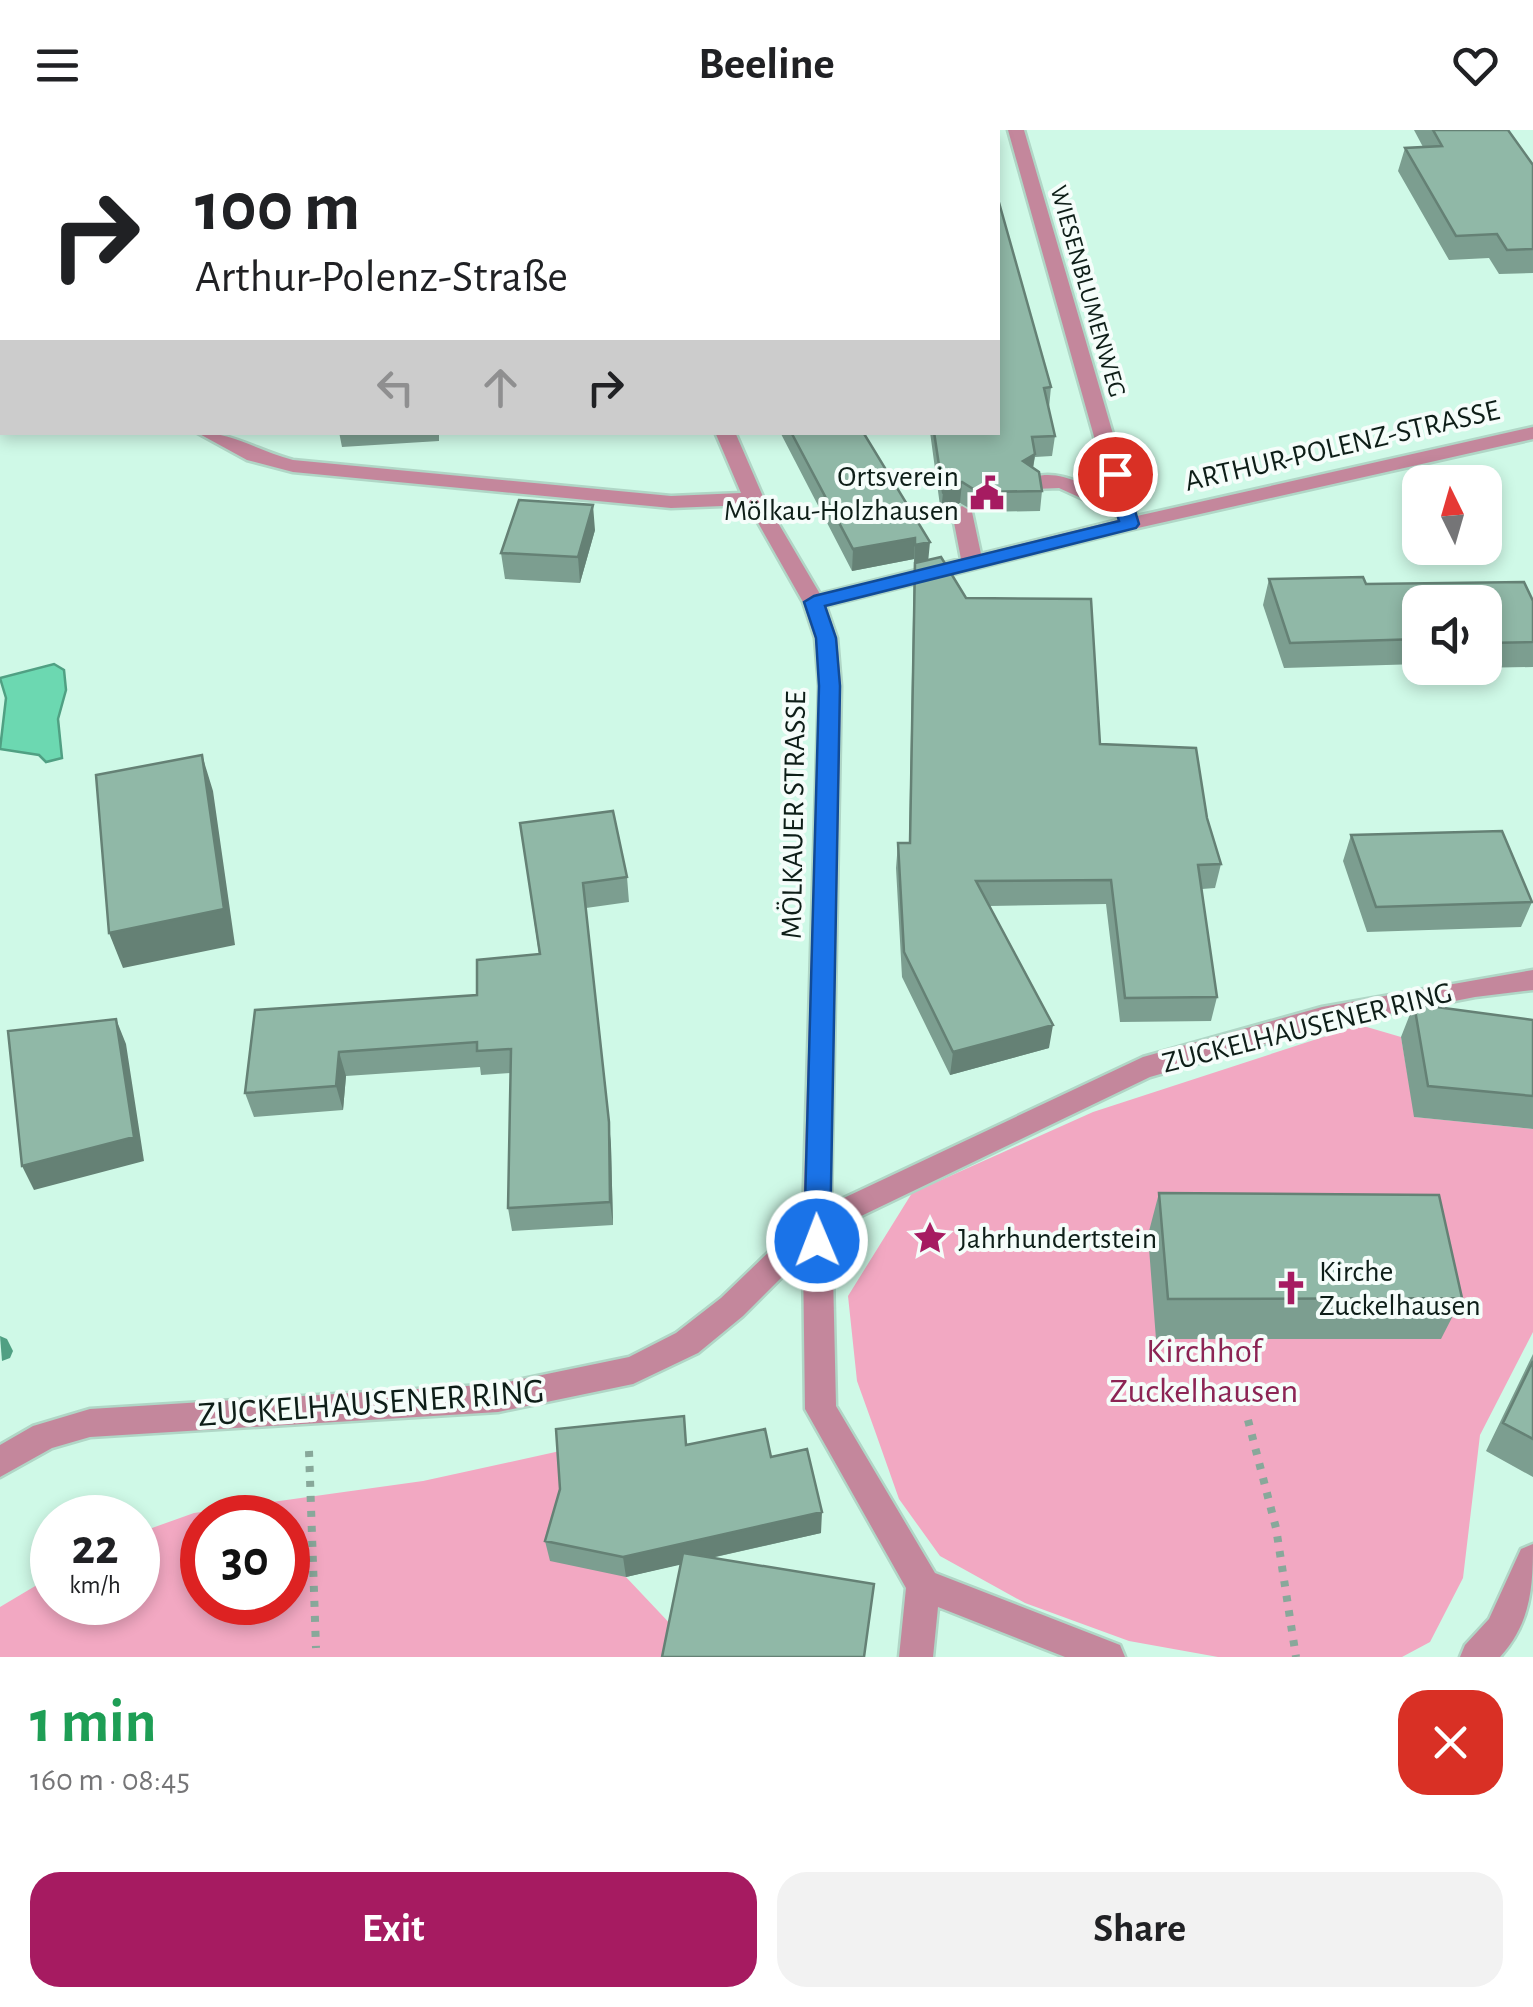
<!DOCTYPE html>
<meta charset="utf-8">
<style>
body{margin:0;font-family:"Alegreya Sans",sans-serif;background:#f2f2f2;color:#202124;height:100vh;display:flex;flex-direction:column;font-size:38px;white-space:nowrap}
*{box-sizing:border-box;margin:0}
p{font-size:32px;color:#757577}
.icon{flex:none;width:55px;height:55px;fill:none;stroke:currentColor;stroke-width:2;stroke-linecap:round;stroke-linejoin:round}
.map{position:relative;height:1527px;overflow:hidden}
.sheet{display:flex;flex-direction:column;background:#fff;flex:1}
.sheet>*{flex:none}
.guide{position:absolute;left:0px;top:0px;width:1000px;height:305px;box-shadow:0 5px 15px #0003;background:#fff;color:#202124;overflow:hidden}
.needle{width:65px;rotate:355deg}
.fabs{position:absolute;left:1402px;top:335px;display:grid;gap:20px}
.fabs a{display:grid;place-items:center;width:100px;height:100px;border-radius:20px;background:#fff;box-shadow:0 5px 15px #0003;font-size:50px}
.speed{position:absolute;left:30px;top:1365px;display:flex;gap:20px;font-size:50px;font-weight:700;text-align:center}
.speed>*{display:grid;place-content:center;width:130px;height:130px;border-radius:50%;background:#fff;box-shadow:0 5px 15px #0003;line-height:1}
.speed small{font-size:25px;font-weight:400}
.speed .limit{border:15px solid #d22;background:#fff;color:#111}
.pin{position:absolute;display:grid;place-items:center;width:85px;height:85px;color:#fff;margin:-42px;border:5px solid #fff;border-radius:50%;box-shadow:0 2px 10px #0007}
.me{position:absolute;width:110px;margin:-55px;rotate:359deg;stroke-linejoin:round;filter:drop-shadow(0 0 8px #0008)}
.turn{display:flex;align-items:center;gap:35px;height:210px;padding:0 30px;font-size:45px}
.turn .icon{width:130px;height:130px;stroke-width:2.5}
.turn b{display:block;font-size:70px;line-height:85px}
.lanes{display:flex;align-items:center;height:95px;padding:0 30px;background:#0003;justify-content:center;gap:50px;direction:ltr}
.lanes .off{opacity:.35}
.round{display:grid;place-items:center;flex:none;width:105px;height:105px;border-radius:30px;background:#f2f2f2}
.summary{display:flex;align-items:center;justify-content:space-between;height:170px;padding:0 30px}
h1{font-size:60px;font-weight:700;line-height:75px;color:#1e9e55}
.cta{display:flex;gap:20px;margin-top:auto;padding:20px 30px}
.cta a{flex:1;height:115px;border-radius:30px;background:#a61b61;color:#fff;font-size:40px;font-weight:700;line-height:115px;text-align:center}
.cta a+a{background:#f2f2f2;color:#202124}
header{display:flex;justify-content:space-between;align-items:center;height:130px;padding:0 30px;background:#fff;font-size:45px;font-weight:700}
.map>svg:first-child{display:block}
.green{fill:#f2a8c2;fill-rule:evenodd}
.water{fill:#6cd8b1;stroke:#50a083;stroke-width:2.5}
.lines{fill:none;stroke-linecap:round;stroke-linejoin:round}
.stream{fill:#50a083;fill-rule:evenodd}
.minor-casing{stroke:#b0d6c6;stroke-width:5}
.path{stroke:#88a89a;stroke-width:8;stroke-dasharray:6 9;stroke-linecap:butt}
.minor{fill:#c4879c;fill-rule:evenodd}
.wall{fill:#7c9e90}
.shaded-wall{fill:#658175}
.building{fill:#90b8a7;stroke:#658175;stroke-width:2.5}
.route{fill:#1a73e8;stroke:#114b97;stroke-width:2.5}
.labels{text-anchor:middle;stroke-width:8;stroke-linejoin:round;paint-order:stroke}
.far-street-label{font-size:25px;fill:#0e1e18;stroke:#f5fdfa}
.street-label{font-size:30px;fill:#0e1e18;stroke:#f5fdfa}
.poi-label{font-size:30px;fill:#0e1e18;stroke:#f5fdfa;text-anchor:start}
.near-park-label{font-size:35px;fill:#8c2454;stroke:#f5fdfa}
.near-street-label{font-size:35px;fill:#0e1e18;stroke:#f5fdfa}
</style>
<header><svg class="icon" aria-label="menu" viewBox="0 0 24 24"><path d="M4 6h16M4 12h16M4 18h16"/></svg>Beeline<svg class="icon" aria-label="heart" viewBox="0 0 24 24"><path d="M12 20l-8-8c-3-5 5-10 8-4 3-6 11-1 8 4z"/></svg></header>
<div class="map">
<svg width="1533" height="1527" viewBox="0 0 1533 1527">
<rect width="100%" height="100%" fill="#cff9e7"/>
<!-- green -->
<path class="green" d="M1360,895L1401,907L1415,987L1533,999V1202L1480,1305L1463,1448L1430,1512L1402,1527H1218L1129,1511L1025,1473L940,1426L899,1369L875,1301L857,1251L848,1166L912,1063L1093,982Z
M560,1321L625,1446L676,1500L670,1527H0V1477L52,1446V1472H138V1403L194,1383L423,1351ZM202,1388H288V1472H202Z"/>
<!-- water -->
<path class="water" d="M54,534L64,540L66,560L58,589L62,628L46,632L39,625L0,619L6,568L0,548Z"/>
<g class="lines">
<!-- stream -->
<path class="stream" d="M0,1206L7,1209L13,1221L10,1228L2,1231Z"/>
<!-- minor casing -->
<g class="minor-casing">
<path id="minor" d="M481,0H498L499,2H483Z
M1008,0H1024L1137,386L1533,297V309L1129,400L826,476L837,508L841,556L831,1074L1143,927L1322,877L1533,840V860L1475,867L1322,897L1150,947L832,1100L836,1276L935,1443L1120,1515L1125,1527H1065L938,1477L933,1527H899L906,1458L805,1279L803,1126L743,1186L698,1223L633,1254L498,1282L90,1307L52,1318L0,1347V1315L33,1296L90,1279L498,1254L629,1227L676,1203L721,1168L803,1089L819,556L815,508L803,472L748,375L671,378L293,342L247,330L196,302C231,302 259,321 293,330L671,366L741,363L715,302H735L764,369L820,464L961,429L952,382L962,376L972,382L981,424L1118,390L1116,384L1059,358L1034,359L1024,353C1048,333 1086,355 1111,367Z
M0,189L2,190V202L0,201Z
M1533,1414C1533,1457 1531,1493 1500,1527H1460L1465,1515L1489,1489L1521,1419Z"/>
</g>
<!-- path -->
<path class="path" d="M1248,1290L1276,1398L1296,1527
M309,1321L316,1518"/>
<!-- minor -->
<use href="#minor" class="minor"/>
</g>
<!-- wall -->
<path class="wall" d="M1414,0H1508L1533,35V143L1499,144L1489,128L1449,130L1398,41L1405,18L1423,17Z
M998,69L1051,257L1049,278L1055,306L1052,326L1035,327L1033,338L1042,361L1040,381L976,382L960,373L941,383L930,302H998Z
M339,302H439V311L342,317Z
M780,302H863L928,430L966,468L1100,614L1207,688L1221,734L1215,758L1202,759L1217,867L1211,891L1120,892L1106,774L989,776L1049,918L950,945L902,847L896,738L898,713H909L914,429L852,441Z
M595,400L580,453L505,449L501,423Z
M1269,449L1366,454L1533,471V537L1474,538H1485V472H1420V534L1284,538L1263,475Z
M520,693L627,747L629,772L586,778L611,1016L613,1095L512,1101L508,1078L511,943L481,945L480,937L346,946L343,980L254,987L245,963L255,880L477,865L539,824Z
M1351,705L1532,772L1521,797L1367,802L1343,731Z
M1414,874L1533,890V999L1414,987L1401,907Z
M1159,1063L1462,1168L1441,1209H1156L1148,1105Z
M1533,1224V1347L1486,1321Z
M686,1315L771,1327L821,1403L711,1428L871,1483L681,1434L626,1447L550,1431L545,1411Z"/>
<!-- shaded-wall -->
<path class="shaded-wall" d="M1035,324L1032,344L1023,331Z
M962,352L960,373L941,383L943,362Z
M593,375L595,400L580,453L578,427Z
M915,408L914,429L852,441L853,419Z
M930,412L928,433L914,437L915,415Z
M202,625L213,661L235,815L123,838L109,803Z
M116,889L126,914L144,1031L34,1060L22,1036Z
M1053,895L1049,918L950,945L953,922Z
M339,922L346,946L343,980L336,956Z
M609,992L611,1016L613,1095L610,1072Z
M822,1382L821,1403L626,1447L623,1427Z"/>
<!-- building -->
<path class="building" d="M0,0H66V2H2V84L0,76Z
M267,0H430L432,2H270Z
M908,0H978L979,2H908Z
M1433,0H1508L1533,35V119L1507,120L1497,104L1456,106L1405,18L1442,16Z
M998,69L1051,257L1044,258L1055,306L1032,307L1035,324L1023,331L1039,342L1042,361L978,362L962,352L943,362L934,302H998Z
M791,302H863L930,412L915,415V408L853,419Z
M519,370L593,375L578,427L501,423Z
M941,427L966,468L1091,469L1100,614L1196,618L1207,688L1221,734L1198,735L1217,867L1125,868L1111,750L976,751L1053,895L953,922L904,822L898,713H910L915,433Z
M1363,447L1366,454L1524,452L1533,471V512L1485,513V472H1420V509L1290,513L1269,449Z
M202,625L224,779L109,803L96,645Z
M613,681L627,747L583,753L609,992L610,1072L508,1078L511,919L477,921V912L339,922L336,956L245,963L255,880L477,865V830L540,824L520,693Z
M1502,701L1532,772L1376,777L1351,705Z
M1414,874L1533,890V966L1428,956Z
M116,889L134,1007L22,1036L8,901Z
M1159,1063L1439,1065L1462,1168L1168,1169Z
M1533,1231V1309L1503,1293Z
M684,1286L686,1315L765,1299L771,1327L807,1319L822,1382L623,1427L545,1411L560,1359L556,1299Z
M683,1423L874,1454L864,1527H662Z"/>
<!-- route -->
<path class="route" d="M1115,339L1124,344L1139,394L1136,398L825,476L836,508L840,556L830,1111L827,1119H808L804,1111L819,556L816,508L804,472L814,466L1119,391L1106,344Z"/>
<!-- icons -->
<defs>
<g id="civic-bare" transform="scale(2.7)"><path d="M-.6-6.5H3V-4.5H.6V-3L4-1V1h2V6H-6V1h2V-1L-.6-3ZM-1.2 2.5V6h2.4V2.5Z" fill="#a61b61" stroke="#f5fdfa" stroke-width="2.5" paint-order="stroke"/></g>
<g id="sight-bare" transform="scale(2.7)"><path d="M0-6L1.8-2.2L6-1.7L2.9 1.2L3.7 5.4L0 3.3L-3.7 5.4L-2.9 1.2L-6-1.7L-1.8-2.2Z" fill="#a61b61" stroke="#f5fdfa" stroke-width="2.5" paint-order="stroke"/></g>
<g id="church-bare" transform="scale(2.7)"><path d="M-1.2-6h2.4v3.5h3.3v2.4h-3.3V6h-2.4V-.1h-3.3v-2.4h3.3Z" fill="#a61b61" stroke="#f5fdfa" stroke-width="2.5" paint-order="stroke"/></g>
</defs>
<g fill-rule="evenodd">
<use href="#civic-bare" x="987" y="363"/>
<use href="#sight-bare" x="930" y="1108"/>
<use href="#church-bare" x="1291" y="1158"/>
</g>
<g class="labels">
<!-- far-street labels -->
<g class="far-street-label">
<text transform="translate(1089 161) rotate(74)" y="9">WIESENBLUMENWEG</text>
</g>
<!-- street labels -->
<g class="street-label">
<text transform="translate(1342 315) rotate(-13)" y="10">ARTHUR-POLENZ-STRASSE</text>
<text transform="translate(793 685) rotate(-89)" y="10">MÖLKAUER STRASSE</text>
<text transform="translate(1307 897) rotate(-14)" y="10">ZUCKELHAUSENER RING</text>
</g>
<!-- poi labels -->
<g class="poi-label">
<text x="959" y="356" text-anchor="end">Ortsverein<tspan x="959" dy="34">Mölkau-Holzhausen</tspan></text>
<text x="958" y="1118">Jahrhundertstein</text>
<text x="1319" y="1151">Kirche<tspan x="1319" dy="34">Zuckelhausen</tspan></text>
</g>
<!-- near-park labels -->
<g class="near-park-label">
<text x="1204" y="1232">Kirchhof<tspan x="1204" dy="40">Zuckelhausen</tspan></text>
</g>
<!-- near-street labels -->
<g class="near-street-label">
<text transform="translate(371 1272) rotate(-4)" y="12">ZUCKELHAUSENER RING</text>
</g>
</g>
</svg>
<div class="fabs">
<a><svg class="needle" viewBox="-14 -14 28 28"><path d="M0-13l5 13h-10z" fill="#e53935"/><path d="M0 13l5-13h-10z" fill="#757577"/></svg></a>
<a><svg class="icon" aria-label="sound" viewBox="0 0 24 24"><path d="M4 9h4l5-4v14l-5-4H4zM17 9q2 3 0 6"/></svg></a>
</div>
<div class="speed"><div>22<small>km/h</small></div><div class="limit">30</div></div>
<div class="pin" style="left:1115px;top:344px;background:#d93025"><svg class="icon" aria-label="arrive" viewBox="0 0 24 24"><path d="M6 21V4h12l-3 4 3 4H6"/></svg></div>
<svg class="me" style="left:817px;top:1111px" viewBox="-20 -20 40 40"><circle r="17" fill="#1a73e8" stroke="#fff" stroke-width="3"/><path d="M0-11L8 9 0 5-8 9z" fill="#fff"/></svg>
<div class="guide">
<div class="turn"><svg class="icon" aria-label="right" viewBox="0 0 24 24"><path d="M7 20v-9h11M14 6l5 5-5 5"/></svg><div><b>100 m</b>Arthur-Polenz-Straße</div></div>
<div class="lanes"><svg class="icon off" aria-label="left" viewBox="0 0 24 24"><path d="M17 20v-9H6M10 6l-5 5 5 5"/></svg><svg class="icon off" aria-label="ahead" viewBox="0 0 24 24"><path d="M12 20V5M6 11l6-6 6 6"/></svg><svg class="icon" aria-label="right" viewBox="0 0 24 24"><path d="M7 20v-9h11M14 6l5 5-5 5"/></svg></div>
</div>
</div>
<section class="sheet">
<div class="summary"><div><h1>1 min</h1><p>160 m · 08:45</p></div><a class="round" style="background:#d93025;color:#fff"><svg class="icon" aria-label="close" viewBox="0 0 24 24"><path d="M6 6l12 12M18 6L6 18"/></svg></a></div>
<div class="cta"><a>Exit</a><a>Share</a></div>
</section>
